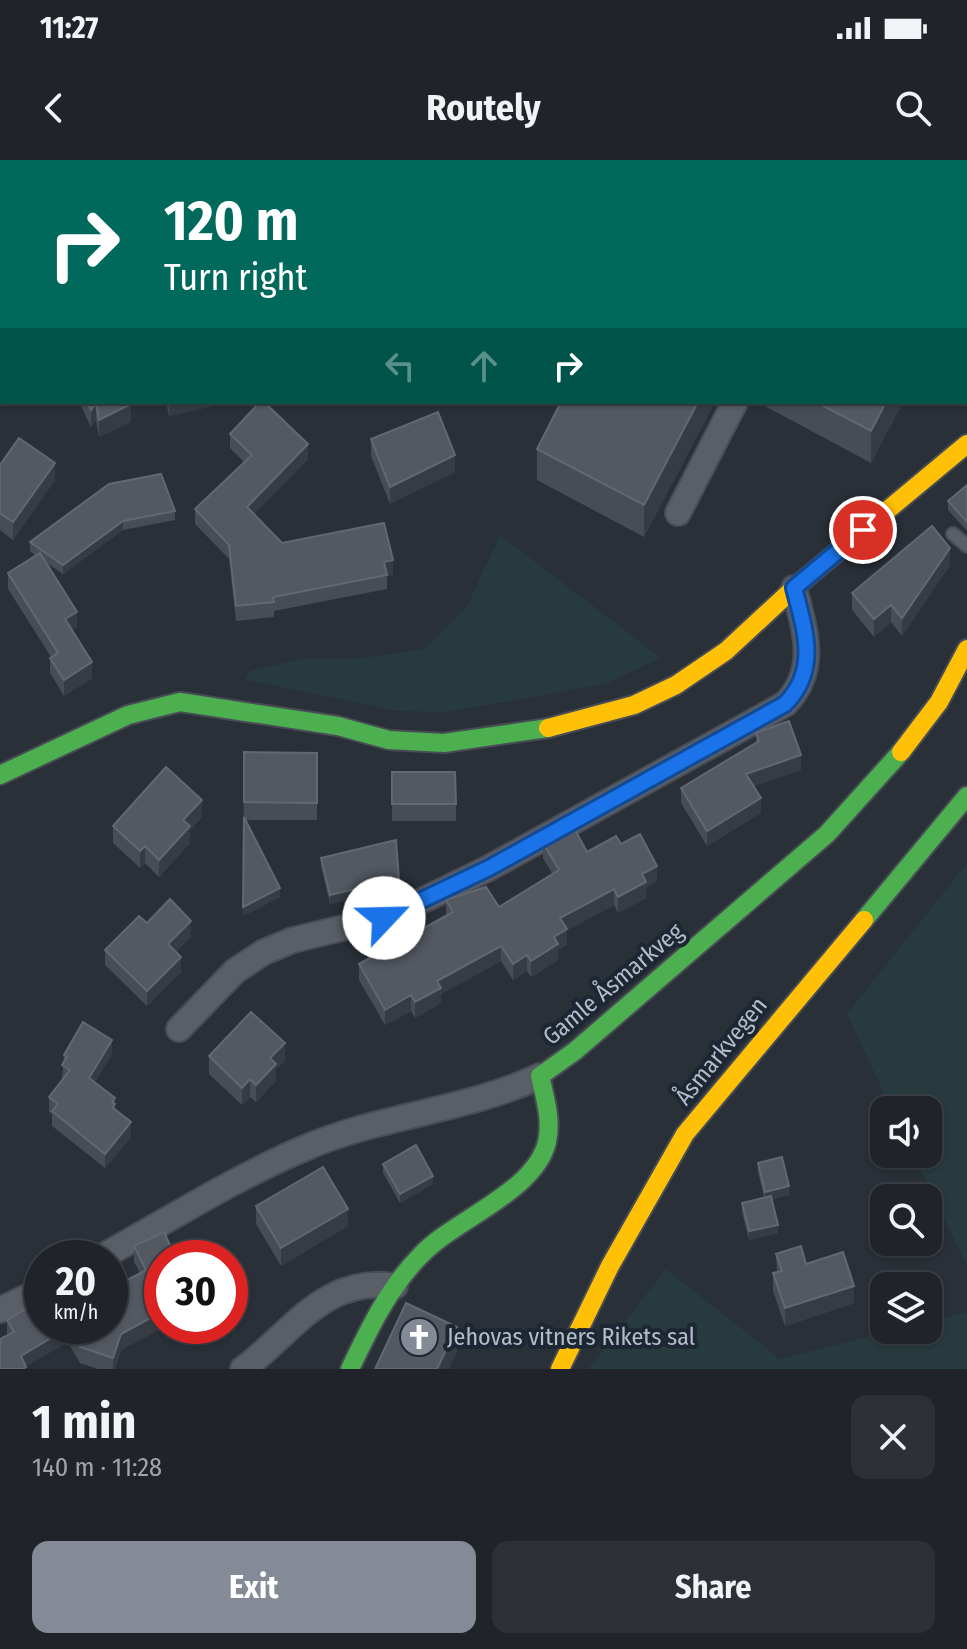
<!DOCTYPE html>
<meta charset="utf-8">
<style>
body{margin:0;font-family:"Fira Sans Condensed",sans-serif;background:#2d3036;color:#f1f3f6;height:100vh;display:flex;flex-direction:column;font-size:30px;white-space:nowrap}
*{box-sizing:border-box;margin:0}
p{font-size:26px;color:#a2a4a8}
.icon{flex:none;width:44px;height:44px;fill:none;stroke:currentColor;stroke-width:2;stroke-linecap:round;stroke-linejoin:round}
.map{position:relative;height:1209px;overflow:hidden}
.sheet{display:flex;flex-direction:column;background:#20242a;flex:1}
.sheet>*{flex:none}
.guide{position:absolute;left:0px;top:0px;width:968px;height:244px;box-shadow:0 2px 6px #0004,0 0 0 2px #3d4147;background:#00695c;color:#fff;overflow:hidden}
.tools{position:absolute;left:870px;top:936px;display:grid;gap:16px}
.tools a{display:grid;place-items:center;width:72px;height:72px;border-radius:16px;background:#20242a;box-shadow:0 2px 6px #0004,0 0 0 2px #3d4147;font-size:40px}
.speed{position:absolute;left:24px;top:1080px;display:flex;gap:16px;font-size:40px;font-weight:700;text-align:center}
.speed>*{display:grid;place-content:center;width:104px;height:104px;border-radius:50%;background:#20242a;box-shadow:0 2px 6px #0004,0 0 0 2px #3d4147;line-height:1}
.speed small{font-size:20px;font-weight:400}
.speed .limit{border:12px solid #d22;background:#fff;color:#111}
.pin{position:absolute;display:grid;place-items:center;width:68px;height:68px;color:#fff;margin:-34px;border:4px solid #fff;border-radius:50%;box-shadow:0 2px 8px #0007}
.me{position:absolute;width:88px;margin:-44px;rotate:66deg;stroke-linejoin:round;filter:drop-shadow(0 0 6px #0008)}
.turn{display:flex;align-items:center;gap:28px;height:168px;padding:0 32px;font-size:36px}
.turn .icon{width:104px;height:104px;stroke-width:2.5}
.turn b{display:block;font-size:56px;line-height:68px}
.lanes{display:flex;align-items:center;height:76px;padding:0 32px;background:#0003;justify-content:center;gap:40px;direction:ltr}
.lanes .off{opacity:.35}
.round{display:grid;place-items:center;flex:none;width:84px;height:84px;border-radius:16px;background:#2d3036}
.headline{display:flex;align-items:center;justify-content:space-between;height:136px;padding:0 32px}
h1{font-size:48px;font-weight:700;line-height:60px}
.button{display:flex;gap:16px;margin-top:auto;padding:16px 32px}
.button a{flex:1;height:92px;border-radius:16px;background:#848b96;color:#fff;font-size:32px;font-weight:700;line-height:92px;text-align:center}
.button a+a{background:#2d3036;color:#f1f3f6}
.status{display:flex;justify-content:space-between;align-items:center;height:56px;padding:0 40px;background:#20242a;direction:ltr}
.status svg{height:22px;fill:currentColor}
header{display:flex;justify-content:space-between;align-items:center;height:104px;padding:0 32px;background:#20242a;font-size:36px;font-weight:700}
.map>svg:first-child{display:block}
.green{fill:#273a3e}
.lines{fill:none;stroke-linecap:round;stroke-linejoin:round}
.lane-casing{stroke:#484c55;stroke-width:16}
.street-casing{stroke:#484c55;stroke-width:28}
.fast-casing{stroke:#484c55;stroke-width:22}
.slow-casing{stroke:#484c55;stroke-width:22}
.lane{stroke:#5a5e66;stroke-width:12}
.street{stroke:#5a5e66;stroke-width:24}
.fast{stroke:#4caf50;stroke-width:18}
.slow{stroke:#ffc107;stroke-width:18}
.wall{fill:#474c55}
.shaded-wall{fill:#373c44}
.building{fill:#535861;stroke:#626872;stroke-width:2}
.route-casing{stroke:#114b97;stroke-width:20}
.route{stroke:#1a73e8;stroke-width:14}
.labels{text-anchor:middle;stroke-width:8;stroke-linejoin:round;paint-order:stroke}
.street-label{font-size:24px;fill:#b4bcc9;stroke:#1d2633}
.poi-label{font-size:24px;fill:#b4bcc9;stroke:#1d2633;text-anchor:start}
</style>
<div class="status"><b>11:27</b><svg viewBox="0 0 49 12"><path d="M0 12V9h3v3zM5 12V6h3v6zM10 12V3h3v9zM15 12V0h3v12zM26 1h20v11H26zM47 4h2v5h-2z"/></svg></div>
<header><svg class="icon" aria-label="back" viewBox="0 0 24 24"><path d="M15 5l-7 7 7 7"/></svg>Routely<svg class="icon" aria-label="search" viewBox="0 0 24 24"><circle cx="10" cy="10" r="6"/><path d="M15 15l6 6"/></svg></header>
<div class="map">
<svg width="967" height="1209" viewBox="0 0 967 1209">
<rect width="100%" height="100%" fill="#2a3038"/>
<!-- green -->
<path class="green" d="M0,0H402L2,2L0,151Z
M500,375L661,498L606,524L447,552L397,551L247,520L245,517L250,511L300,499L362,498L424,489L467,447Z
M967,703V1106L913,994H928V950H892L847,854Z
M666,1109L780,1199L895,1170H928V1162L967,1152V1209H588Z"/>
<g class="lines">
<!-- lane casing -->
<g class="lane-casing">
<path id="lane" d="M953,374L967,386"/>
</g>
<!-- street casing -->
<g class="street-casing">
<path id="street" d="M857,2L858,0
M678,353L735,242
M179,869L235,811L264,792L293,780L384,758L409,747L489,708L785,544C819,510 805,470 794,428
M100,1098C167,1061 234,1018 305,988C381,955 466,951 540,916
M0,1150L42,1130
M243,1209C293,1172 325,1115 395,1126"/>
</g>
<!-- fast casing -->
<g class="fast-casing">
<path id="fast" d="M0,615L128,555L180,542L338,566L389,580L444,583L548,568
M864,760L967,636
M350,1209C369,1169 389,1127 421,1095C455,1059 535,1032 547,982C552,960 545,938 540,916L575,891L827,674L901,592"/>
</g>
<!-- slow casing -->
<g class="slow-casing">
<path id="slow" d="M548,568L634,545L676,525L726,491L794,428L967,284
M901,592L939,542L967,489
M560,1209L610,1106L685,974L864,760"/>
</g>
<!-- lane -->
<use href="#lane" class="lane"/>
<!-- street -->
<use href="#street" class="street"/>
<!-- fast -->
<use href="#fast" class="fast"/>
<!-- slow -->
<use href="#slow" class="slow"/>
</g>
<!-- wall -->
<path class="wall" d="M699,0H845V2H699Z
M79,242H129L131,262L99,277L96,261L91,267Z
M166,242H212V246L169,256Z
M715,242L644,377L537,320V289Z
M759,242H903L871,303L759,243Z
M230,274L308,299L254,354L282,383L393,415L387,416V429L274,451V457L236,461L229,399L195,364V349L244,302L230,288Z
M371,279L455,312L390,344L371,296Z
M0,305L55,320L13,380L0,370Z
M109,324L175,351V360L123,370L63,414L45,402L77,467L72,470L92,518L64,536L50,513V498L51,497L8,429V413L36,396L30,391V382Z
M967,325V371L948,350V341Z
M950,405L902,476L891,462L874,477L852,450V433Z
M756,573L801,610L754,626L761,653L707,686L681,643V628L756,583Z
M244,592L317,593V660H245L280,737L243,756Z
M392,612L456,644V661H392Z
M202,657L190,670V683L159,717L145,703L140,708L113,683V666Z
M543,683L587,692L621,684L657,721L646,728V738L618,753L614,745L567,770V785L558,790V800L531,817L527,811L513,820L501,801L441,834V843L415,858L411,851L385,865L359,820V804L446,756V740L499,747L553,715L543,698Z
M321,698L399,720V729L364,731V736L330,744L321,706Z
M147,763L191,776L176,792L181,812L147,846L105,805V790Z
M112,894L95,922L115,938V950L131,977L105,1008L52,966V954L49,952V937L62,920L64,895Z
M209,896L285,901L276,909V921L256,942L250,937L242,945L209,914Z
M758,1003L789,1035L772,1039L778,1073L749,1080L742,1052V1043L764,1037L758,1012Z
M383,1004L433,1024L400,1043L383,1013Z
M256,1046L348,1066L281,1106L256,1064Z
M164,1072L162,1166H166L121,1190L115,1209H98L80,1203L66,1179V1183L26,1206V1209L7,1174V1160L42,1166H110L140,1113L134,1102V1086Z
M776,1094L806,1104L854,1143L785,1166L773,1131V1113L777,1112Z"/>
<!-- shaded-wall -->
<path class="shaded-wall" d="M834,0H845V2H833Z
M169,242H212V246L169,256Z
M698,242H715L644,377V345Z
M886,242H903L871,303V271Z
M96,243V261L91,267V250Z
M131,244V262L99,277V260Z
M308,284V299L247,361V347Z
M455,295V312L390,344V327Z
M55,303V320L13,380V362Z
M123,361V370L63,414V405Z
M950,388V405L902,476V458Z
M393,400V415L387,416L384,402Z
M891,445V462L874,477V459Z
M77,452V467L65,474V459Z
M92,502V518L64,536V520Z
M801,595V610L746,629V614Z
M761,638V653L707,686V671Z
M202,640V657L190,670V683L159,717V700L183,660Z
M145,686V703L140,708V691Z
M657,706V721L646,728V738L618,753V737L642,714Z
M364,727V736L330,744V735Z
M280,728V737L243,756V747Z
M614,729V745L567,770V785L558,790V800L531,817V801L554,777L560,758Z
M191,761V776L168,800V784Z
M501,786V801L441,834V843L415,858V842L437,821Z
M527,795V811L513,820V804Z
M181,797V812L147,846V831Z
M411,835V851L385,865V850Z
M112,880V894L89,932V918Z
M285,883V901L276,909V921L256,942V925L270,898Z
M250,919V937L242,945V928Z
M131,962V977L105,1008V994Z
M433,1016V1024L400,1043V1034Z
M789,1026V1035L765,1040V1032Z
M348,1049V1066L281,1106V1088Z
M778,1065V1073L749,1080V1071Z
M854,1126V1143L785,1166V1148Z
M242,1132V1148L230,1154V1138Z
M162,1152V1166H166L121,1190L115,1209H113V1198L121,1174Z
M457,1167V1192L449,1209H437Z
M66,1169V1183L21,1209V1196Z"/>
<!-- building -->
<path class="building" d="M731,0H834L833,2H735Z
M87,242H129L131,244L99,260L96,243L91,250Z
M260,242H264L308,284L247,347L282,383L384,363L393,400L384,402L387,415L273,437L274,442L236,446L229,385L195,349L252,295L230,274Z
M561,242H698L644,345L537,289Z
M816,242H886L871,271Z
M438,252L455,295L390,327L371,279Z
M19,278L55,303L13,362L0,353V305Z
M161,314L175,351L123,361L63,405L30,382L109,324Z
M967,325V362L948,341Z
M932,366L950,388L902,458L891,445L874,459L852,433Z
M40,393L77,452L65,459L92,502L64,520L50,498L58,493L8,413Z
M789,561L801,595L746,614L761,638L707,671L681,628L759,581L756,573Z
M244,592L317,593V643L244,642Z
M166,607L202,640L183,660L190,666L159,700L145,686L140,691L113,666Z
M392,612H455L456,644H392Z
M244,657L280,728L243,747Z
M573,666L587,692L616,676L621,684L640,674L657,706L642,714L646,722L618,737L614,729L560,758L567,769L554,777L558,784L531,801L527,795L513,804L501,786L437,821L441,828L415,842L411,835L385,850L359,804L453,752L446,740L486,727L499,747L559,710L543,683Z
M396,680L399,720L363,722L364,727L330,735L321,698Z
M170,739L191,761L168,784L181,797L147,831L105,790L139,756L147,763Z
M251,852L285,883L270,898L276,904L256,925L250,919L242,928L209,896Z
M83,862L112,880L89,918L115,938L112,942L115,944L112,947L131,962L105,994L52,951L58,944L49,937L70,910L62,905L67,897L64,895Z
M416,985L433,1016L400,1034L383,1004Z
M782,997L789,1026L765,1032L758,1003Z
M323,1007L348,1049L281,1088L256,1046Z
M771,1036L778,1065L749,1071L742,1043Z
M164,1072L176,1098H162V1152L121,1174L113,1198L80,1187L68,1166H110V1129L146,1110L134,1086Z
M801,1086L806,1104L843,1092L854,1126L785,1148L773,1113L782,1111L776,1094Z
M221,1088L226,1098H188L204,1091L206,1095Z
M230,1107L242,1132L230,1138Z
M40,1141L42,1144V1166H64L66,1169L21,1196L26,1207L23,1209H0V1179L14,1172L7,1160Z
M406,1143L457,1167L437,1209H375Z"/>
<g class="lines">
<!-- route casing -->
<g class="route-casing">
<path id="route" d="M384,758L489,708L785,544C819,510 805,470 794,428L863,370"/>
</g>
<!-- route -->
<use href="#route" class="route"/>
</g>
<!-- icons -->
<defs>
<g id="church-disc" transform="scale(2)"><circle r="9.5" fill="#848b96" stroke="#1d2633"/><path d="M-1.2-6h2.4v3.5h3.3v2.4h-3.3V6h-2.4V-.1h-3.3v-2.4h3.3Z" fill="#fff"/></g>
</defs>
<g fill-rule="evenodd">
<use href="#church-disc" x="419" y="1177"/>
</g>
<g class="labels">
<!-- street labels -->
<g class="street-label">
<text transform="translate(613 824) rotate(-40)" y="8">Gamle Åsmarkveg</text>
<text transform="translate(721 891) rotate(-51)" y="8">Åsmarkvegen</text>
</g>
<!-- poi labels -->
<g class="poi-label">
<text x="447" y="1185">Jehovas vitners Rikets sal</text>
</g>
</g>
</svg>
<div class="tools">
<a><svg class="icon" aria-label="sound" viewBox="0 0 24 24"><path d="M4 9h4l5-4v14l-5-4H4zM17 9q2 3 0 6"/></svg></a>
<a><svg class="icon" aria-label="search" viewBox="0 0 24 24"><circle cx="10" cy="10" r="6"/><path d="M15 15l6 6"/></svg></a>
<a><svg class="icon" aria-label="layers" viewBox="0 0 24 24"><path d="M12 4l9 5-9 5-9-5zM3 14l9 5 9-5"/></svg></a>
</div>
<div class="speed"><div>20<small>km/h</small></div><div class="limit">30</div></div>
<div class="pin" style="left:863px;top:370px;background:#d93025"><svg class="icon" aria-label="arrive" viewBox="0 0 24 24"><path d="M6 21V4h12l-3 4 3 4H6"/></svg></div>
<svg class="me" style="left:384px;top:758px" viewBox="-20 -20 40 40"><circle r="19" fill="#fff"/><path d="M0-13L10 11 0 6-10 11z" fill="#1a73e8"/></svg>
<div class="guide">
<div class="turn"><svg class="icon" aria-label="right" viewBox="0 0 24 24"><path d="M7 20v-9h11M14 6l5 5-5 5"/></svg><div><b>120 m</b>Turn right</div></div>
<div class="lanes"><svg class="icon off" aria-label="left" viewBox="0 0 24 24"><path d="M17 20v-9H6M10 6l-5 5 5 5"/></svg><svg class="icon off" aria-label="ahead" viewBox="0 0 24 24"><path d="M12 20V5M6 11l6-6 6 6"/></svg><svg class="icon" aria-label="right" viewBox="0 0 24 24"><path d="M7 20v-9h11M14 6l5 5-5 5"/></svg></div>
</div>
</div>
<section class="sheet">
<div class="headline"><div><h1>1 min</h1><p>140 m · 11:28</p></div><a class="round"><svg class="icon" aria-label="close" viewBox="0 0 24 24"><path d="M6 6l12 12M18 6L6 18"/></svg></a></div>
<div class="button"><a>Exit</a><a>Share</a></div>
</section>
